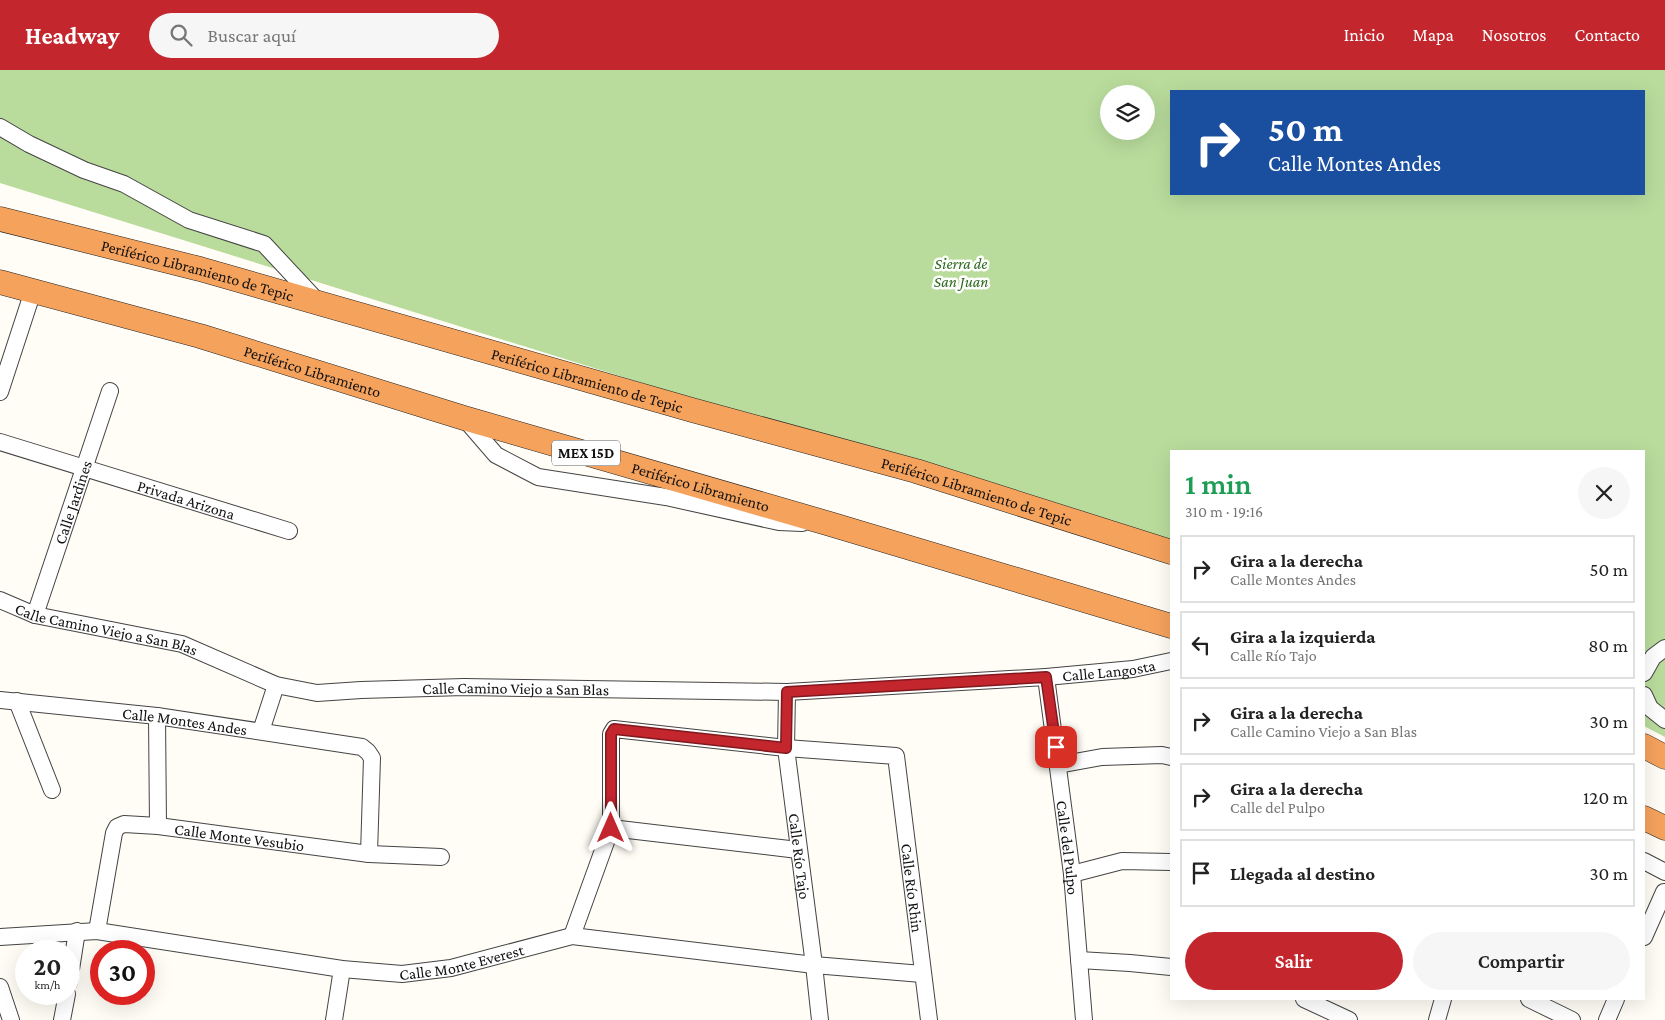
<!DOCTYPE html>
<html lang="es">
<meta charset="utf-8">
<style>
body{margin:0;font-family:"Crimson Pro",serif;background:#f6f6f6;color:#222;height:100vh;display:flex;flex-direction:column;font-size:19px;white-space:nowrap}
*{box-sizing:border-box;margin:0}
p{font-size:16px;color:#767676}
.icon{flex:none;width:28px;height:28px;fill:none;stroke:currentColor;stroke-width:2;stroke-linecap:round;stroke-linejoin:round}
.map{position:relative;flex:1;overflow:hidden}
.side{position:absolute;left:1170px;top:380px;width:475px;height:550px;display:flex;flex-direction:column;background:#fff;border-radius:0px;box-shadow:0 5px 20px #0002}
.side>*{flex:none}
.banner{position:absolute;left:1170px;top:20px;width:475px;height:105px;border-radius:0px;box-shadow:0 5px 20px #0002;background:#1a4fa0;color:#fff;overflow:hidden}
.controls{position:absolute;left:1100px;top:15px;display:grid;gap:10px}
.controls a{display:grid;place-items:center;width:55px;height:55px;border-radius:50%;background:#fff;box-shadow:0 5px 20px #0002;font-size:25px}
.speed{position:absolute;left:15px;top:870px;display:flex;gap:10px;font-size:25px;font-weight:700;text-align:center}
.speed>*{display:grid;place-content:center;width:65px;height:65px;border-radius:50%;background:#fff;box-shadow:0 5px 20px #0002;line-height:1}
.speed small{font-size:12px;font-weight:400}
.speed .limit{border:8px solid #d22;background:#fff;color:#111}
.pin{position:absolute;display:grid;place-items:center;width:42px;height:42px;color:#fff;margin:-21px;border-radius:10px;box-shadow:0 2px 8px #0006}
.me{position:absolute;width:55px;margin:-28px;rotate:0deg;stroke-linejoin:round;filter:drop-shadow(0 0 4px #0008)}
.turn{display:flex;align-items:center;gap:18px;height:105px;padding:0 15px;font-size:22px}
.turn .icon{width:65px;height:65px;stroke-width:2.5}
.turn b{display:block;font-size:35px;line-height:42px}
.round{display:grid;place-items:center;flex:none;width:52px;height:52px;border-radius:26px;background:#f6f6f6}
.overview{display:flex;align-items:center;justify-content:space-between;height:85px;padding:0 15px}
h1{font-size:30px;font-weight:600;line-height:38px;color:#1e9e55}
.action{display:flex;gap:10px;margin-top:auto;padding:10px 15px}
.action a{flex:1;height:58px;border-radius:30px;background:#c4262e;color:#fff;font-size:20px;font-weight:600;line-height:58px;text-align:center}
.action a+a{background:#f6f6f6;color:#222}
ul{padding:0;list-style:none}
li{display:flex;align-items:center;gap:15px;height:68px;margin:0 10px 8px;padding:0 5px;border:2px solid #e0e0e0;border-radius:0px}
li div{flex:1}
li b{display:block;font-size:19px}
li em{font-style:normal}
header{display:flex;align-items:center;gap:30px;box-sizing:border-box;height:70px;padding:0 25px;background:#c4262e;color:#fff}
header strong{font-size:24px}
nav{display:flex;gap:28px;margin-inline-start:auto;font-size:18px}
.search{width:350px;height:45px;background:#f6f6f6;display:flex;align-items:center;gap:12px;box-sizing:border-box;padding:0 18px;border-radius:28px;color:#767676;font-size:19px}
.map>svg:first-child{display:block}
.forest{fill:#b9dc9c;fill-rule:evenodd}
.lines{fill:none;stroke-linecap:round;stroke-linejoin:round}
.minor-casing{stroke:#444;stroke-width:18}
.highway-casing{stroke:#222;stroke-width:25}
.minor{stroke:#fff;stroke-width:16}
.highway{stroke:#f5a25d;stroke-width:24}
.route-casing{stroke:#7f191e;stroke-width:12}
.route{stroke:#c4262e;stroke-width:9}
.labels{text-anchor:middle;stroke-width:5;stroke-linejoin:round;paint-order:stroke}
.shield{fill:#fff;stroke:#585858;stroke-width:1}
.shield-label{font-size:15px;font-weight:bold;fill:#111}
.park-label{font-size:16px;font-style:italic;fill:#2f6b1f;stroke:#fff}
.street-label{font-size:16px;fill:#111;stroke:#fff}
</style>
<header>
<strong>Headway</strong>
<div class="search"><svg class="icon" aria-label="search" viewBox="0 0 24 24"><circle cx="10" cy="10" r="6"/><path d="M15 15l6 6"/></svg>Buscar aquí</div>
<nav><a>Inicio</a><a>Mapa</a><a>Nosotros</a><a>Contacto</a></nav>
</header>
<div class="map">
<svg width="1665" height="950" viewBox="0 0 1665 950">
<rect width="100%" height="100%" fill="#fffdf5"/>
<!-- forest -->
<path class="forest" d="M0,0H1665V667L1644,656V381H1171V481L950,409L0,113ZM1171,21H1644V124H1171ZM1109,24H1146V61H1109Z"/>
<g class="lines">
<!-- minor casing -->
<g class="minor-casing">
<g id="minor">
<path d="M0,57L29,74L84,100L124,114L189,150L264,174L319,233"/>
<path d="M0,322L33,221"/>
<path d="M464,348L496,385L538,407L666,427L779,452L802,453"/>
<path id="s1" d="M0,372L289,461"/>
<path id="s2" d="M0,530L35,545L182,574L276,615L317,623L361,620L464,617L787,622L1046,607L1133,599L1171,591"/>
<path id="s3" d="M35,545L110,321"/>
<path d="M1644,603L1653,587L1665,578"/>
<path id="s4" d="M1046,607L1072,804L1084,950"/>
<path id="s5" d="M787,622L786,678L814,895L820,950"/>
<path d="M1644,625L1650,638L1665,650"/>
<path id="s6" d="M0,630L157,646L362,677L368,682L372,688L369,784"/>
<path d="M17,631L52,720"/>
<path d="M157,646L158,756"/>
<path d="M261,661L276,615"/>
<path d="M1058,695L1102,687L1162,685L1171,687"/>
<path d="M611,758L798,780"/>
<path d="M1644,791L1665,802"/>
<path d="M1072,804L1122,791L1171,792"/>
<path id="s7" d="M97,861L114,763L117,757L124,754L158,756L369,784L441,787"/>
<path id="s8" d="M572,866L611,758V664L614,659L786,678L896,686L929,950"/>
<path id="s9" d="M0,867L97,861L342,899L402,904L451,898L572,866L814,895L922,904"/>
<path d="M1644,867L1664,822"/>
<path d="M1079,890L1130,893L1171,897"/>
<path d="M69,912L77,861"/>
<path d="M0,917L11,950"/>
<path d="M1304,929L1349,950"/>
<path d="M1529,929L1572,950"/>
<path d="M62,950L67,924"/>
<path d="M334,950L342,899"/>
<path d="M1437,950L1443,929"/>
<path d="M1607,950L1616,929"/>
</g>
</g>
<!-- highway casing -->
<g class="highway-casing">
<g id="highway">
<path id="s10" d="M0,149L200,199L692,340L916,401L1171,482"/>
<path id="s11" d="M0,212L200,266L464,348L830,454L1171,556"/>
<path d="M1644,676L1665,687"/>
<path d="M1644,748L1665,758"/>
</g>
</g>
<!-- minor -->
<use href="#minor" class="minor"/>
<!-- highway -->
<use href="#highway" class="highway"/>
</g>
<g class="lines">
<!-- route casing -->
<g class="route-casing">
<path id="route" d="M611,758V664L614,659L786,678L787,622L1046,607L1056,677"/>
</g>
<!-- route -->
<use href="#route" class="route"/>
</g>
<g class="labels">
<!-- shield labels -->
<rect class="shield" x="552" y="370.5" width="68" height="25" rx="4"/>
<g class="shield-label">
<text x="586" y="388">MEX 15D</text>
</g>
<!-- park labels -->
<g class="park-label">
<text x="961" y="199">Sierra de<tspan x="961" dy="18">San Juan</tspan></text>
</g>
<!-- street labels -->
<g class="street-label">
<text dy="6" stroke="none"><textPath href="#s10" startOffset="204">Periférico Libramiento de Tepic</textPath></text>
<text dy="6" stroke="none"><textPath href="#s11" startOffset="325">Periférico Libramiento</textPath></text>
<text dy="6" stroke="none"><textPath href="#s10" startOffset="609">Periférico Libramiento de Tepic</textPath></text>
<text dy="6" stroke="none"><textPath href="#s11" startOffset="730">Periférico Libramiento</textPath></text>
<text dy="6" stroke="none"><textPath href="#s10" startOffset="1014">Periférico Libramiento de Tepic</textPath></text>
<text dy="6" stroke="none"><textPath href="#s1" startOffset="195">Privada Arizona</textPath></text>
<text dy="6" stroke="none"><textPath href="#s3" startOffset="119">Calle Jardines</textPath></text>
<text dy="6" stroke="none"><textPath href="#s2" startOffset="111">Calle Camino Viejo a San Blas</textPath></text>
<text dy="6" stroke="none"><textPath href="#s2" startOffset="1125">Calle Langosta</textPath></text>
<text dy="6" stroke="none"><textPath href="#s2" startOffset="531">Calle Camino Viejo a San Blas</textPath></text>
<text dy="6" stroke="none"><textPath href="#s6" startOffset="186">Calle Montes Andes</textPath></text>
<text dy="6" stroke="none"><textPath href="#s7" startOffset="230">Calle Monte Vesubio</textPath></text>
<text dy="6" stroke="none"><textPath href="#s4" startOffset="172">Calle del Pulpo</textPath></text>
<text dy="6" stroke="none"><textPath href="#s5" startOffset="165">Calle Río Tajo</textPath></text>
<text dy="6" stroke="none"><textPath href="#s8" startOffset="631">Calle Río Rhin</textPath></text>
<text dy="6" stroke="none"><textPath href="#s9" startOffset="466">Calle Monte Everest</textPath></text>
</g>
</g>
</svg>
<div class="controls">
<a><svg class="icon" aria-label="layers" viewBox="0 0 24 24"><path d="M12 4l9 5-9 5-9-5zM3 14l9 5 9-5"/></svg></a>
</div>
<div class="speed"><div>20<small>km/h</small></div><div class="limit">30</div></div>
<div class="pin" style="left:1056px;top:677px;background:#d93025"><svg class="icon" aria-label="arrive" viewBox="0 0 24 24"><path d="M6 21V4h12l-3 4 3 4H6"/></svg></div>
<svg class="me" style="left:611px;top:758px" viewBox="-20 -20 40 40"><path d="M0-17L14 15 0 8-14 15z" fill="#c4262e" stroke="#fff" stroke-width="4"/></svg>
<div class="banner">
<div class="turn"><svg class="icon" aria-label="right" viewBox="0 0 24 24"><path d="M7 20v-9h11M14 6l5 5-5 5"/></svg><div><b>50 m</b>Calle Montes Andes</div></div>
</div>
<section class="side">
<div class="overview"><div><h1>1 min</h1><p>310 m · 19:16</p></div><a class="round"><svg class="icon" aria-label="close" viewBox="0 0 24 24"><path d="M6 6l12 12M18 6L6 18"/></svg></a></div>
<ul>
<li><svg class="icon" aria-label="right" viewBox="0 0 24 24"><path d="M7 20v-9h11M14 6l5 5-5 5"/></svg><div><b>Gira a la derecha</b><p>Calle Montes Andes</p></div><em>50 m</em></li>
<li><svg class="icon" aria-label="left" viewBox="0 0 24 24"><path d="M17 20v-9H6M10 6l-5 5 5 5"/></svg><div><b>Gira a la izquierda</b><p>Calle Río Tajo</p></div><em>80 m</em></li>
<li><svg class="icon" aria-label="right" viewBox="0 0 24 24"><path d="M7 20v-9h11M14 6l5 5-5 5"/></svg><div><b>Gira a la derecha</b><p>Calle Camino Viejo a San Blas</p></div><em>30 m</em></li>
<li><svg class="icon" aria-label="right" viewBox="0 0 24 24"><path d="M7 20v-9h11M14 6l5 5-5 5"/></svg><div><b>Gira a la derecha</b><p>Calle del Pulpo</p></div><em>120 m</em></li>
<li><svg class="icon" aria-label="arrive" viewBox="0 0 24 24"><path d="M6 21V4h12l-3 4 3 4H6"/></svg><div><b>Llegada al destino</b></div><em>30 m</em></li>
</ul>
<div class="action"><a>Salir</a><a>Compartir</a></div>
</section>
</div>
